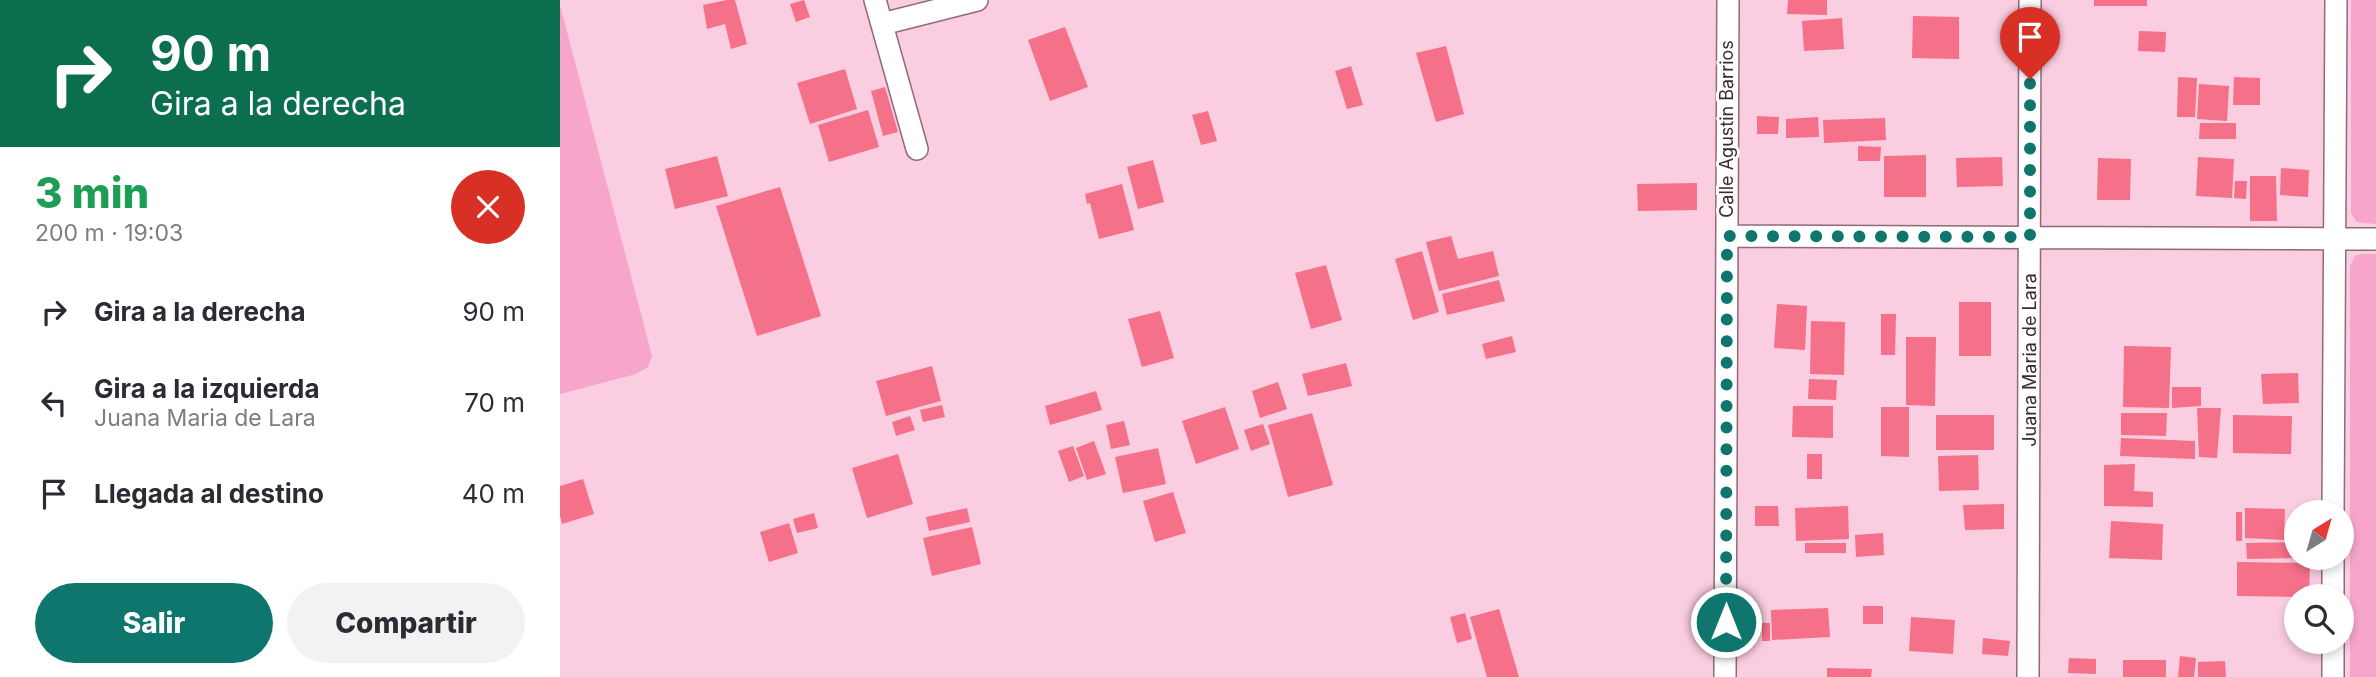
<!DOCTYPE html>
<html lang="es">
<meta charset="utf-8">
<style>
body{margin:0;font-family:Inter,sans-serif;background:#f2f2f3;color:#2b2b33;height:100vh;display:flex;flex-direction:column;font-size:26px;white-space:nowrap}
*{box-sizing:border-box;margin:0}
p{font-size:23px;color:#7c7c81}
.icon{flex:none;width:38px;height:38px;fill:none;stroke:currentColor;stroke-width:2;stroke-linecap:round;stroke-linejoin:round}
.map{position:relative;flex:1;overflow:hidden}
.sheet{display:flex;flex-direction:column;background:#fff;width:560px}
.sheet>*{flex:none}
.banner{background:#0b6e4f;color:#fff;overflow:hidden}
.needle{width:46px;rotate:37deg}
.controls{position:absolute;left:1724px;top:500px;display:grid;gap:14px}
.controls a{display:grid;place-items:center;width:70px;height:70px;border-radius:50%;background:#fff;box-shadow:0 4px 10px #0003;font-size:35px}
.pin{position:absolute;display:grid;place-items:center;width:60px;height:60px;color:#fff;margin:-72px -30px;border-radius:50% 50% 50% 0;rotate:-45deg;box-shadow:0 0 7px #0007}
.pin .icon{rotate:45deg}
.me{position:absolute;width:77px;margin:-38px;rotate:0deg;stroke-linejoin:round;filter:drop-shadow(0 0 5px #0008)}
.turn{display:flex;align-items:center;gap:24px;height:147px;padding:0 35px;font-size:32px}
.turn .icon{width:91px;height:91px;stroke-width:2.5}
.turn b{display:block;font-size:49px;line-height:60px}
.round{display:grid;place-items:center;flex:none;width:74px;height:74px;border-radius:37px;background:#f2f2f3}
.summary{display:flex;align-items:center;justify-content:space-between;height:119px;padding:0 35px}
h1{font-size:42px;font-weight:800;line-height:52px;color:#1e9e55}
.primary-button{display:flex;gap:14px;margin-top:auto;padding:14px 35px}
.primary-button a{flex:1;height:80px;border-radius:42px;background:#0f766e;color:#fff;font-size:28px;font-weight:800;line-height:80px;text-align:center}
.primary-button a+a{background:#f2f2f3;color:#2b2b33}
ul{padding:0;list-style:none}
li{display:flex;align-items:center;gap:21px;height:91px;padding:0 35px}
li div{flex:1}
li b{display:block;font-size:26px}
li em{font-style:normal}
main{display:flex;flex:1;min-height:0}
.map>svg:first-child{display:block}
.green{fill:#f7a5cb}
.building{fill:#f57089}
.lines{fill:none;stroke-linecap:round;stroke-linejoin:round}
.street-casing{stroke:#90697a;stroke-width:24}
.street{stroke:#fff;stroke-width:21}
.route{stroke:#0f766e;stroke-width:12;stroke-dasharray:0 21.6}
.labels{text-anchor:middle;stroke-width:6;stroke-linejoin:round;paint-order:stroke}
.street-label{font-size:18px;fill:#3c2b32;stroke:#fdfdfd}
</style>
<main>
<section class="sheet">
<div class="banner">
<div class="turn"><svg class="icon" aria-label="right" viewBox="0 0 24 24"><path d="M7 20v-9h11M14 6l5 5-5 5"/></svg><div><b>90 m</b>Gira a la derecha</div></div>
</div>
<div class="summary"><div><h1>3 min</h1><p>200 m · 19:03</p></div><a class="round" style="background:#d93025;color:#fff"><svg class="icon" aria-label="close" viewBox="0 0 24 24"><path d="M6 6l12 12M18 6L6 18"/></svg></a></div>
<ul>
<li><svg class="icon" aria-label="right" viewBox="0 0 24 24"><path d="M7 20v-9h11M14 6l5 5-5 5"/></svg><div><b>Gira a la derecha</b></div><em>90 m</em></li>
<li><svg class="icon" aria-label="left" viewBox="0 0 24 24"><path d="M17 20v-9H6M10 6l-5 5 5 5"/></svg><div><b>Gira a la izquierda</b><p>Juana Maria de Lara</p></div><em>70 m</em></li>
<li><svg class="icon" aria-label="arrive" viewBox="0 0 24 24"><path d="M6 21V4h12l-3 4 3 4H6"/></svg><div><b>Llegada al destino</b></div><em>40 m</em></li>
</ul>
<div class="primary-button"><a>Salir</a><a>Compartir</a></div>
</section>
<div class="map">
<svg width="1816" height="677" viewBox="0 0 1816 677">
<rect width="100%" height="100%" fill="#facde0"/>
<!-- green -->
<path class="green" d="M1791,0H1816V224L1797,222L1791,213Z
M0,5L92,356L88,367L76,374L0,394Z
M1801,254H1816V677H1790V266L1795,256Z"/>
<!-- building -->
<path class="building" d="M167,0H175L187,44L171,49L165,24L147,29L143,5Z
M244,0L250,17L236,22L230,4Z
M1228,0H1267V15L1227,14Z
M1534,0H1587V6H1534Z
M1353,16L1399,17V59L1352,58Z
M1282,18L1284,49L1244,51L1242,21Z
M505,27L528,87L490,101L468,40Z
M1579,31L1606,32L1605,52L1578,51Z
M886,46L904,114L876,122L856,53Z
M791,66L803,105L787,109L775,71Z
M285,69L297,109L250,124L237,83Z
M1618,77L1637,78L1635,117H1617Z
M1674,77L1700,78V105H1673Z
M1639,84L1669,86L1667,121L1637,119Z
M325,87L338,132L323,136L311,91Z
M308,110L319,147L269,162L258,125Z
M648,111L657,141L641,145L632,115Z
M1197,116L1219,117L1218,134H1197Z
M1258,117L1259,137L1226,138V119Z
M1325,118L1326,140L1264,143L1263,120Z
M1640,123H1676V139H1639Z
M1298,146L1321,147L1320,161H1298Z
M1366,155V197H1324V156Z
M157,156L168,196L115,209L105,169Z
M1442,157L1443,186L1397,187L1396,158Z
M1638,157L1674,159L1672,198L1636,196Z
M1538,158L1571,159L1570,200H1537Z
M593,160L604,202L578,209L567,167Z
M1721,168L1749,170L1748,197L1720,195Z
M1690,176H1716L1717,221H1690Z
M1675,181H1687L1686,199L1674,198Z
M1137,183V210L1078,211L1077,184Z
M562,184L574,230L539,239L530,203L527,204L525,194Z
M220,187L261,316L197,336L156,206Z
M891,236L898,259L933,251L939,276L879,291L866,242Z
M862,251L879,312L853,320L835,259Z
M766,265L782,320L751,329L735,273Z
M939,280L945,301L887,315L882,294Z
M1399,302H1431V356H1399Z
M1217,304L1247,306L1245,350L1214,348Z
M600,311L614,358L582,367L568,319Z
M1321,314H1336L1335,355H1321Z
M1251,321L1285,322L1284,375L1250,374Z
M952,336L956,352L926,359L922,344Z
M1346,337H1376L1375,406L1346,405Z
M1564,346L1611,347L1609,408L1563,407Z
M786,363L792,386L748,396L742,374Z
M372,366L381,401L326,416L316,381Z
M1738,373L1739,403L1703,404L1701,374Z
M1249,379L1277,380L1276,400L1248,399Z
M718,382L727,409L700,418L692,391Z
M1612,387H1641V406L1612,408Z
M536,391L542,410L490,425L485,406Z
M382,405L385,417L363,422L360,410Z
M1233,406H1273V438L1232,437Z
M665,407L679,449L636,464L622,421Z
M1321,407H1349V457L1321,456Z
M1637,408H1661L1657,458L1639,457Z
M752,413L773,485L728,497L708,425Z
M1561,413H1607L1606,436L1561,435Z
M1376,415H1434V450H1376Z
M1673,415L1732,416L1731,454L1673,453Z
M350,416L355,430L336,436L332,422Z
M564,421L570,445L551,449L546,425Z
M703,424L710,444L691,451L684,430Z
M1561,438L1635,441V459L1560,456Z
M534,441L546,474L527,480L516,448Z
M513,446L524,476L509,482L498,451Z
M598,448L606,484L563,493L555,457Z
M338,454L353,504L307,518L292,468Z
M1247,454H1262V479H1247Z
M1418,455L1419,490L1379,491L1378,456Z
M1575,464L1574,491L1593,492V507L1544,506V465Z
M23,479L34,514L2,524L0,516V486Z
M613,492L626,533L595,542L583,501Z
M1444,504V529L1405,530L1403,505Z
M1195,506H1218L1219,526H1195Z
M1288,506L1289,539L1236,541L1235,508Z
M407,508L410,522L369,531L366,517Z
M1685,508L1725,509L1724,540L1685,538Z
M1676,512H1682V541H1676Z
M254,513L258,528L237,533L233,519Z
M1551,521L1603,524L1602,560L1549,558Z
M229,523L238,553L209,562L200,532Z
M412,527L421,564L372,576L363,538Z
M1323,533L1324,555L1296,557L1295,535Z
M1736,542V558L1687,559L1686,543Z
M1245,543H1286V553H1245Z
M1677,562L1750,563L1749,597L1677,596Z
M1303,606H1323V624H1303Z
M1268,608L1270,637L1212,640L1211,610Z
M939,609L959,677H927L910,617Z
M905,613L912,639L897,643L890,617Z
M1351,617L1395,620L1393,654L1349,651Z
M1202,623H1210V641H1202Z
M1423,638L1450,641L1448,656L1422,654Z
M1620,656L1636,658L1634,677H1618Z
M1509,658L1536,659V674L1508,673Z
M1563,660H1606V677H1563Z
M1665,661L1666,677H1638V662Z
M1267,668L1312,669L1311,677H1267Z"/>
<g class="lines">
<!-- street casing -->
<g class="street-casing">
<path id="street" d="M315,0L357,149
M322,24L417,0
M1167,236L1816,239
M1773,513L1776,0
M1773,597V558
M1165,677L1168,0
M1468,677L1470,0
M1773,677V642"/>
</g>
<!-- street -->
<use href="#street" class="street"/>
</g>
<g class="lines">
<!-- route -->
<path class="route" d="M1166,622L1167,236L1470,237V79"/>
</g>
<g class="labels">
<!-- street labels -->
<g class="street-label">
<text transform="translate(1167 129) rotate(-90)" y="6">Calle Agustin Barrios</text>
<text transform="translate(1470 360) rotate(-90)" y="6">Juana Maria de Lara</text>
</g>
</g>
</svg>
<div class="controls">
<a><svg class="needle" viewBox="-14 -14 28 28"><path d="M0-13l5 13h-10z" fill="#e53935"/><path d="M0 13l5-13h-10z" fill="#7c7c81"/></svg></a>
<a><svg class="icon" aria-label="search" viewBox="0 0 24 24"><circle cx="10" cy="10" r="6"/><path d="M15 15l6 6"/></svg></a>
</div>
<div class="pin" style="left:1470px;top:79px;background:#d93025"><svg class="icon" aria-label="arrive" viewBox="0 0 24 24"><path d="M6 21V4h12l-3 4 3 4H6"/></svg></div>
<svg class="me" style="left:1166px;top:622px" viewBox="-20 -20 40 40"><circle r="17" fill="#0f766e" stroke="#fff" stroke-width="3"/><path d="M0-11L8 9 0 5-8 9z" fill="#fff"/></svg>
</div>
</main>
